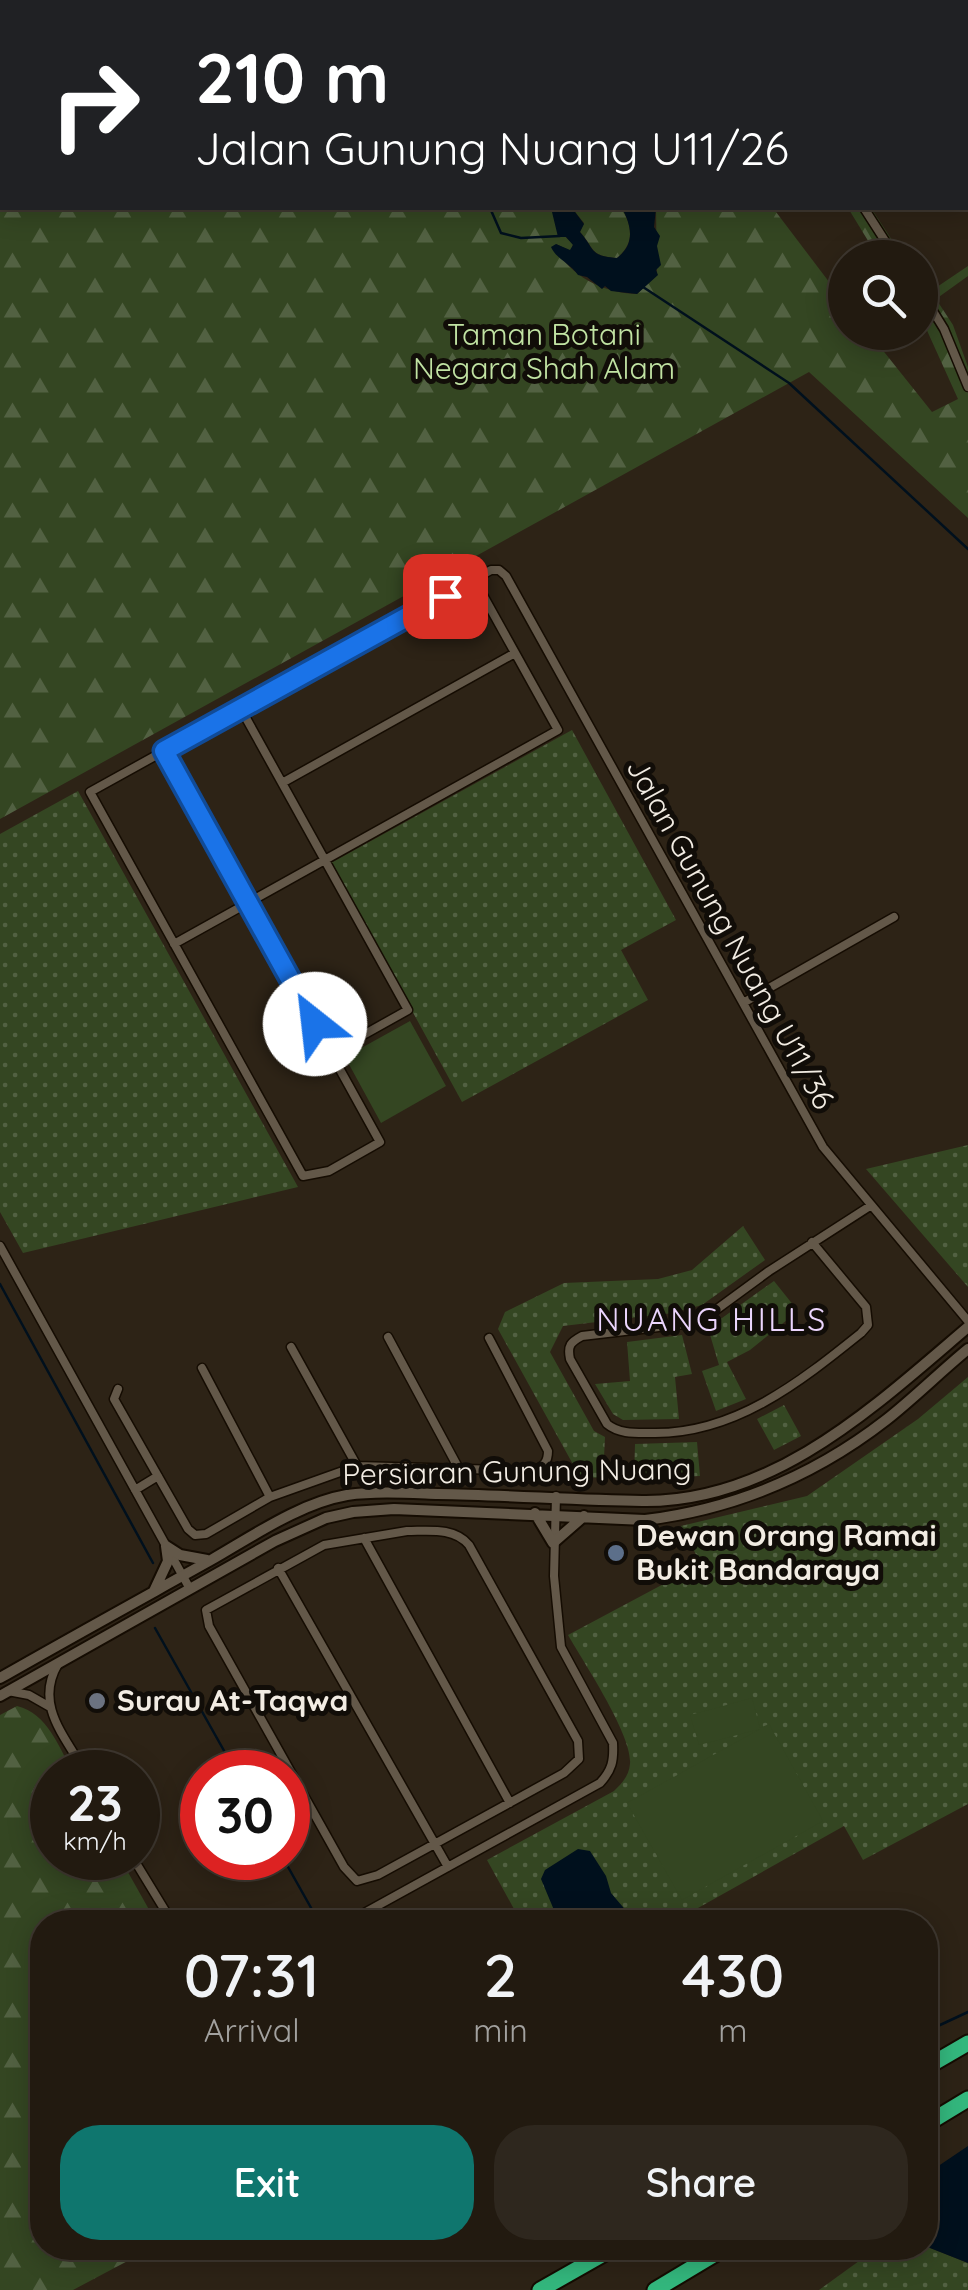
<!DOCTYPE html>
<style>
body{margin:0;font-family:Quicksand,sans-serif;background:#2e271e;color:#f1f3f6;height:100vh;display:flex;flex-direction:column;font-size:38px;white-space:nowrap}
*{box-sizing:border-box;margin:0}
p{font-size:32px;color:#a2a19f}
.icon{flex:none;width:55px;height:55px;fill:none;stroke:currentColor;stroke-width:2;stroke-linecap:round;stroke-linejoin:round}
.map{position:relative;flex:1;overflow:hidden}
.drawer{position:absolute;left:30px;top:1910px;width:908px;height:350px;display:flex;flex-direction:column;background:#221a10;border-radius:40px;box-shadow:0 5px 25px #0003,0 0 0 2px #3f3830}
.drawer>*{flex:none}
.hud{position:absolute;left:0px;top:0px;width:970px;height:210px;box-shadow:0 5px 25px #0003,0 0 0 2px #3f3830;background:#202124;color:#fff;overflow:hidden}
.controls{position:absolute;left:828px;top:240px;display:grid;gap:20px}
.controls a{display:grid;place-items:center;width:110px;height:110px;border-radius:50%;background:#221a10;box-shadow:0 5px 25px #0003,0 0 0 2px #3f3830;font-size:50px}
.speed{position:absolute;left:30px;top:1750px;display:flex;gap:20px;font-size:50px;font-weight:700;text-align:center}
.speed>*{display:grid;place-content:center;width:130px;height:130px;border-radius:50%;background:#221a10;box-shadow:0 5px 25px #0003,0 0 0 2px #3f3830;line-height:1}
.speed small{font-size:25px;font-weight:400}
.speed .limit{border:15px solid #d22;background:#fff;color:#111}
.pin{position:absolute;display:grid;place-items:center;width:85px;height:85px;color:#fff;margin:-42px;border-radius:20px;box-shadow:0 5px 15px #0006}
.me{position:absolute;width:110px;margin:-55px;rotate:331deg;stroke-linejoin:round;filter:drop-shadow(0 0 8px #0008)}
.turn{display:flex;align-items:center;gap:35px;height:210px;padding:0 30px;font-size:45px}
.turn .icon{width:130px;height:130px;stroke-width:2.5}
.turn b{display:block;font-size:70px;line-height:85px}
.eta{display:flex;justify-content:space-evenly;align-items:center;height:170px;text-align:center}
.eta b{font-size:60px;font-weight:600;line-height:70px}
.button{display:flex;gap:20px;margin-top:auto;padding:20px 30px}
.button a{flex:1;height:115px;border-radius:40px;background:#0f766e;color:#fff;font-size:40px;font-weight:600;line-height:115px;text-align:center}
.button a+a{background:#2e271e;color:#f1f3f6}
.map>svg:first-child{display:block}
.grass{fill:url(#grass-dots)}
.forest{fill:url(#forest-firs)}
.garden{fill:#344622}
.water{fill:#00101d}
.lines{fill:none;stroke-linecap:round;stroke-linejoin:round}
.stream{stroke:#00101d;stroke-width:2.5}
.minor-casing{stroke:#150c02;stroke-width:11}
.tertiary-casing{stroke:#150c02;stroke-width:14}
.motorway-casing{stroke:#150c02;stroke-width:19}
.minor{stroke:#635849;stroke-width:8}
.tertiary{stroke:#635849;stroke-width:10}
.motorway{stroke:#33b77d;stroke-width:15}
.route-casing{stroke:#114b97;stroke-width:25}
.route{stroke:#1a73e8;stroke-width:18}
.service-dot{fill:#5c6f8a;stroke:#110d08;stroke-width:4}
.worship-dot{fill:#6b7280;stroke:#110d08;stroke-width:4}
.labels{text-anchor:middle;stroke-width:10;stroke-linejoin:round;paint-order:stroke}
.park-label{font-size:30px;fill:#c1e3a3;stroke:#110d08}
.street-label{font-size:30px;fill:#f2ece3;stroke:#110d08}
.poi-label{font-size:30px;font-weight:bold;fill:#f2ece3;stroke:#110d08;text-anchor:start}
.neighbourhood-label{font-size:32px;letter-spacing:2.5px;fill:#ebd5fd;stroke:#110d08}
</style>
<div class="map">
<svg width="968" height="2290" viewBox="0 0 968 2290">
<defs>
<pattern id="grass-dots" width="8" height="8" patternUnits="userSpaceOnUse" patternTransform="scale(2.5)"><rect width="8" height="8" fill="#344622"/><path d="M2 2h.1M6 6h.1" fill="none" stroke="#526142" stroke-width="1.8" stroke-linecap="round"/></pattern>
<pattern id="forest-firs" width="22" height="20" patternUnits="userSpaceOnUse" patternTransform="scale(2.5)"><rect width="22" height="20" fill="#344622"/><path d="M5 1l3.5 6h-7zM16 11l3.5 6h-7z" fill="#526142"/></pattern>
</defs>
<rect width="100%" height="100%" fill="#2d2316"/>
<!-- grass -->
<path class="grass" d="M572,730L676,920L621,950L648,1000L462,1102L331,863Z
M78,791L298,1187L23,1253L0,1212V834Z
M968,1145V1287L866,1169Z
M743,1226L765,1260L702,1305L673,1313L563,1326L550,1352L594,1431L605,1437L603,1478L580,1477L498,1329L505,1312L564,1283L658,1279L692,1270Z
M774,1281L798,1311L750,1350L727,1362L746,1399L716,1411L702,1371L719,1365L708,1328Z
M682,1335L692,1374L675,1377L679,1419L623,1420L613,1414L595,1384L630,1381L627,1342Z
M968,1377V1804L863,1860L844,1826L673,1922H491L514,1909L487,1860L614,1791C622,1783 629,1776 630,1764C633,1736 584,1663 568,1635L701,1564L681,1526L807,1496L918,1419Z
M784,1405L801,1436L774,1450L757,1419Z
M697,1442L700,1476L634,1479L635,1444Z
M925,2246L968,2263V2290H819L877,2248Z"/>
<!-- forest -->
<path class="forest" d="M0,0H467L2,2V208H555C554,227 559,231 573,244L571,251L556,244C564,275 607,294 637,294L657,275L656,208H773L845,303V332L869,333L932,412L958,399L920,315V278L931,291L968,266V276L936,299L953,325L968,367V518L809,372L0,819Z
M572,208H622C632,227 635,243 617,258C589,256 595,248 580,232L584,223Z
M848,208H871L903,257H878Z
M17,1706C48,1714 58,1746 73,1772H52V1858H120L156,1922H42V2248H152L73,2290H0V1715Z"/>
<!-- garden -->
<path class="garden" d="M410,1021L446,1086L381,1123L345,1057Z
M752,1698L760,1728L769,1724L823,1821L682,1900L627,1803L760,1729L699,1745L690,1715Z"/>
<!-- water -->
<path class="water" d="M555,208H572L584,224L580,232C595,249 589,256 617,258C635,244 632,227 622,208H656L654,227L660,236L657,246L661,265L656,270L658,275L637,294L611,291L605,286L602,289L587,277L578,275C570,263 556,259 551,247L556,244L570,250L573,245L566,237H558L552,212Z
M578,1849L590,1851L606,1876L611,1893L628,1913L625,1922H559L541,1879L545,1870Z
M968,2146V2263L925,2246V2175Z"/>
<g class="lines">
<!-- stream -->
<path class="stream" d="M490,208L501,233L521,238L560,236
M643,287L789,383L968,549
M0,1284L153,1563
M155,1628L236,1772
M283,1858L319,1922
M925,2032L968,2012"/>
<!-- minor casing -->
<g class="minor-casing">
<path id="minor" d="M633,0L636,2
M864,208L896,258
M920,290L944,329L968,387
M241,709L408,1010L331,1053
M164,751L380,1142L329,1171L303,1176L90,792L491,570H499L506,576L823,1147L968,1321
M282,783L515,653
M174,944L558,730L474,579
M743,1003L894,917
M812,1242L866,1307L868,1325L861,1333C800,1382 734,1435 651,1433C635,1433 619,1434 607,1424L570,1359C567,1345 571,1342 582,1336L684,1324L709,1315L769,1271L870,1206
M0,1246L190,1589
M388,1337L459,1469
M291,1347L357,1466
M202,1368L270,1497
M118,1389L114,1399L188,1529L195,1535L206,1534L270,1497L357,1466L534,1471C544,1466 548,1462 548,1451L489,1338
M135,1490L158,1476
M407,1531C429,1531 454,1527 469,1545L578,1741L579,1759L564,1773L378,1875L357,1881L344,1867L209,1626L206,1610L324,1545Z
M364,1538L510,1803
M278,1568L448,1867
M58,1664C34,1705 65,1736 85,1772
M8,1691L29,1695L50,1707
M133,1858L172,1922
M348,1922L600,1783C612,1770 614,1761 613,1743L561,1647L554,1576L556,1496"/>
</g>
<!-- tertiary casing -->
<g class="tertiary-casing">
<path id="tertiary" d="M535,1513L553,1543L584,1516
M166,1546L180,1555L207,1560
M154,1591L168,1561L166,1546
M0,1678C70,1638 141,1599 211,1560C253,1536 300,1503 347,1495C377,1491 408,1493 438,1494C506,1495 574,1500 642,1501C773,1503 875,1406 968,1327
M0,1696L275,1541L326,1518L353,1512L394,1509L645,1520C734,1509 814,1476 886,1420C914,1398 940,1372 968,1349"/>
</g>
<!-- motorway casing -->
<g class="motorway-casing">
<path id="motorway" d="M925,2068L968,2043
M925,2125L968,2099
M540,2290L614,2248
M655,2290L725,2248"/>
</g>
<!-- minor -->
<use href="#minor" class="minor"/>
<!-- tertiary -->
<use href="#tertiary" class="tertiary"/>
<!-- motorway -->
<use href="#motorway" class="motorway"/>
</g>
<g class="lines">
<!-- route casing -->
<g class="route-casing">
<path id="route" d="M315,1024L164,751L445,596"/>
</g>
<!-- route -->
<use href="#route" class="route"/>
</g>
<!-- markers -->
<circle class="service-dot" cx="616" cy="1553" r="10"/>
<circle class="worship-dot" cx="97" cy="1701" r="10"/>
<g class="labels">
<!-- park labels -->
<g class="park-label">
<text x="544" y="345">Taman Botani<tspan x="544" dy="34">Negara Shah Alam</tspan></text>
</g>
<!-- street labels -->
<g class="street-label">
<text transform="translate(730 934) rotate(61)" y="10">Jalan Gunung Nuang U11/36</text>
<text transform="translate(517 1472) rotate(-1)" y="10">Persiaran Gunung Nuang</text>
</g>
<!-- poi labels -->
<g class="poi-label">
<text x="636" y="1546">Dewan Orang Ramai<tspan x="636" dy="34">Bukit Bandaraya</tspan></text>
<text x="117" y="1711">Surau At-Taqwa</text>
</g>
<!-- neighbourhood labels -->
<g class="neighbourhood-label">
<text x="712" y="1331">NUANG HILLS</text>
</g>
</g>
</svg>
<div class="controls">
<a><svg class="icon" aria-label="search" viewBox="0 0 24 24"><circle cx="10" cy="10" r="6"/><path d="M15 15l6 6"/></svg></a>
</div>
<div class="speed"><div>23<small>km/h</small></div><div class="limit">30</div></div>
<div class="pin" style="left:445px;top:596px;background:#d93025"><svg class="icon" aria-label="arrive" viewBox="0 0 24 24"><path d="M6 21V4h12l-3 4 3 4H6"/></svg></div>
<svg class="me" style="left:315px;top:1024px" viewBox="-20 -20 40 40"><circle r="19" fill="#fff"/><path d="M0-13L10 11 0 6-10 11z" fill="#1a73e8"/></svg>
<div class="hud">
<div class="turn"><svg class="icon" aria-label="right" viewBox="0 0 24 24"><path d="M7 20v-9h11M14 6l5 5-5 5"/></svg><div><b>210 m</b>Jalan Gunung Nuang U11/26</div></div>
</div>
<section class="drawer">
<div class="eta">
<div><b>07:31</b><p>Arrival</p></div>
<div><b>2</b><p>min</p></div>
<div><b>430</b><p>m</p></div>
</div>
<div class="button"><a>Exit</a><a>Share</a></div>
</section>
</div>
